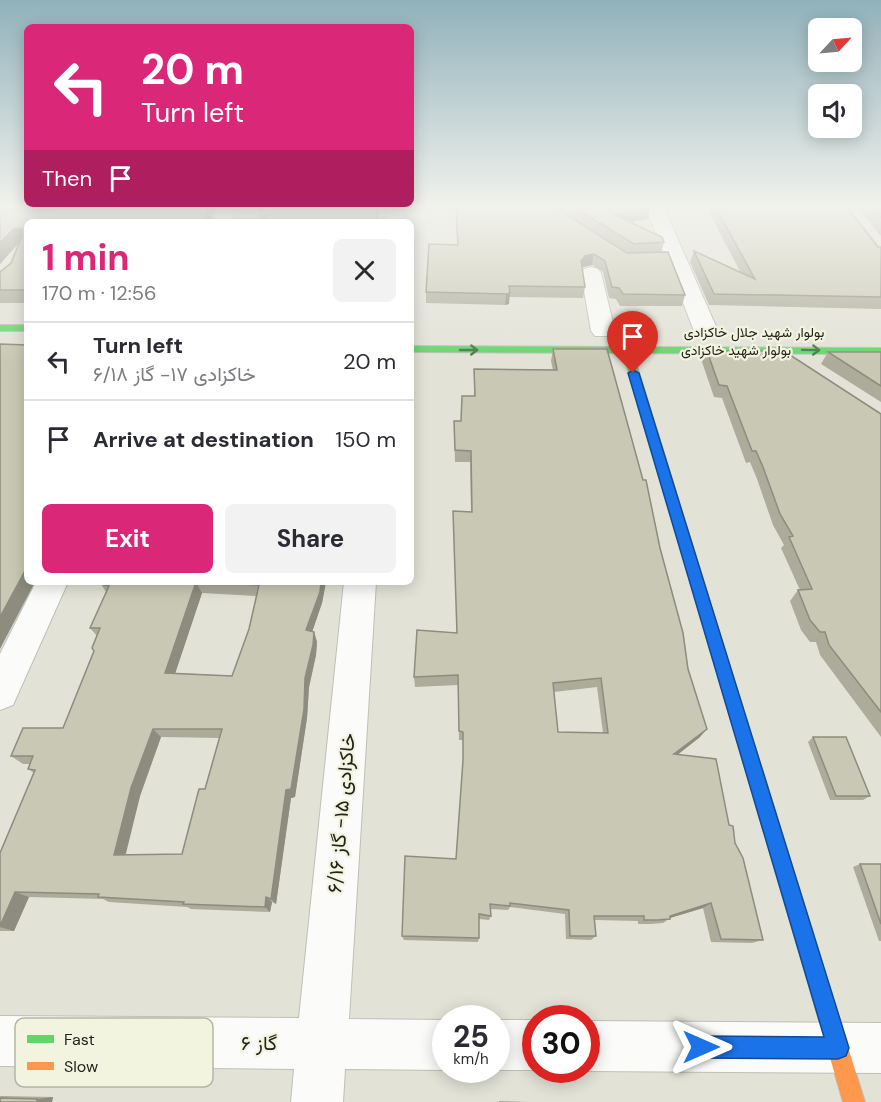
<!DOCTYPE html>
<meta charset="utf-8">
<style>
body{margin:0;font-family:"DM Sans",Vazirmatn,sans-serif;background:#f2f2f3;color:#2b2b33;height:100vh;display:flex;flex-direction:column;font-size:22px;white-space:nowrap}
*{box-sizing:border-box;margin:0}
p{font-size:20px;color:#7c7c81}
.icon{flex:none;width:33px;height:33px;fill:none;stroke:currentColor;stroke-width:2;stroke-linecap:round;stroke-linejoin:round}
.map{position:relative;flex:1;overflow:hidden}
.details{position:absolute;left:24px;top:219px;width:390px;height:366px;display:flex;flex-direction:column;background:#fff;border-radius:9px;box-shadow:0 3px 15px #0003}
.details>*{flex:none}
.top-card{position:absolute;left:24px;top:24px;width:390px;height:183px;border-radius:9px;box-shadow:0 3px 15px #0003;background:#db2777;color:#fff;overflow:hidden}
.needle{width:39px;rotate:64deg}
.controls{position:absolute;left:808px;top:18px;display:grid;gap:12px}
.controls a{display:grid;place-items:center;width:54px;height:54px;border-radius:9px;background:#fff;box-shadow:0 3px 15px #0003;font-size:30px}
.speed{position:absolute;left:432px;top:1005px;display:flex;gap:12px;font-size:30px;font-weight:700;text-align:center}
.speed>*{display:grid;place-content:center;width:78px;height:78px;border-radius:50%;background:#fff;box-shadow:0 3px 15px #0003;line-height:1}
.speed small{font-size:15px;font-weight:400}
.speed .limit{border:9px solid #d22;background:#fff;color:#111}
.pin{position:absolute;display:grid;place-items:center;width:51px;height:51px;color:#fff;margin:-62px -26px;border-radius:50% 50% 50% 0;rotate:-45deg;box-shadow:0 0 6px #0007}
.pin .icon{rotate:45deg}
.me{position:absolute;width:66px;margin:-33px;rotate:90deg;stroke-linejoin:round;filter:drop-shadow(0 0 4px #0008)}
.turn{display:flex;align-items:center;gap:21px;height:126px;padding:0 18px;font-size:27px}
.turn .icon{width:78px;height:78px;stroke-width:2.5}
.turn b{display:block;font-size:42px;line-height:51px}
.then{display:flex;align-items:center;height:57px;padding:0 18px;background:#0003;gap:12px;font-size:22px}
.round{display:grid;place-items:center;flex:none;width:63px;height:63px;border-radius:9px;background:#f2f2f3}
.headline{display:flex;align-items:center;justify-content:space-between;height:102px;padding:0 18px}
h1{font-size:36px;font-weight:700;line-height:45px;color:#db2777}
.primary-button{display:flex;gap:12px;margin-top:auto;padding:12px 18px}
.primary-button a{flex:1;height:69px;border-radius:9px;background:#db2777;color:#fff;font-size:24px;font-weight:700;line-height:69px;text-align:center}
.primary-button a+a{background:#f2f2f3;color:#2b2b33}
ul{padding:0;list-style:none}
li{display:flex;align-items:center;gap:18px;height:78px;padding:0 18px;border-top:2px solid #e1e1e2}
li div{flex:1}
li b{display:block;font-size:22px}
li em{font-style:normal}
.map>svg:first-child{display:block}
.lines{fill:none;stroke-linecap:round;stroke-linejoin:round}
.street-casing{stroke:#bfbfb7;stroke-width:2}
.fast-casing{stroke:#bfbfb7;stroke-width:2}
.slow-casing{stroke:#bfbfb7;stroke-width:2}
.street{fill:#fbfbf9;fill-rule:evenodd}
.fast{fill:#63d668;fill-rule:evenodd}
.slow{fill:#ff974d;fill-rule:evenodd}
.wall{fill:#adac9b;fill-rule:evenodd}
.shaded-wall{fill:#8d8c7e}
.building{fill:#c9c8b4;stroke:#8d8c7e;stroke-width:1.5;fill-rule:evenodd}
.oneway{stroke:#437c42}
.route{fill:#1a73e8;stroke:#114b97;stroke-width:1.5}
.labels{text-anchor:middle;stroke-width:4.5;stroke-linejoin:round;paint-order:stroke}
.far-street-label{font-size:14px;fill:#23231c;stroke:#f3f4e0}
.near-street-label{font-size:20px;fill:#23231c;stroke:#f3f4e0}
.key{fill:#f3f4e0;stroke:#b5b5a5;stroke-width:1.5}
.key-label{font-size:16px;fill:#23231c}
</style>
<div class="map">
<svg width="881" height="1102" viewBox="0 0 881 1102">
<rect width="100%" height="100%" fill="#e2e2d7"/>
<g class="lines">
<!-- street casing -->
<g class="street-casing">
<path id="street" d="M219,208H237L231,222H213Z
M387,208H405L403,222H385Z
M646,208H664L718,331L714,336H698L694,331Z
M591,267L598,269L601,273L615,331L611,336H595L591,331L581,273L584,269Z
M36,582H68L13,705L0,710V654Z
M344,582H376L349,1019L446,1020V1070H448H446L345,1069L343,1102H291L294,1069L0,1066V1016L299,1018Z
M496,1020H536V1070H538H494H496Z
M586,1021L881,1023V1073L586,1071L582,1070H586Z"/>
</g>
<!-- fast casing -->
<g class="fast-casing">
<path id="fast" d="M0,325H27V331H0Z
M411,346L881,348V354L633,353L759,761L757,767L751,769L745,767L743,761L623,353L411,352Z"/>
</g>
<!-- slow casing -->
<g class="slow-casing">
<path id="slow" d="M751,753L757,755L759,761L865,1102H843L743,761L745,755Z"/>
</g>
<!-- street -->
<use href="#street" class="street"/>
<!-- fast -->
<use href="#fast" class="fast"/>
<!-- slow -->
<use href="#slow" class="slow"/>
</g>
<!-- wall -->
<path class="wall" d="M0,208H48L46,212H52L55,208H216L211,222H27V303H0V272L11,263L20,242L0,264Z
M262,208H379L378,222H260L259,215Z
M456,208H556L627,253H629L557,208H650L648,219L630,222L664,242L661,252L685,295L682,306H620L616,299L609,298L603,272L592,265L583,267L582,268L585,287L583,298L509,297V304L505,305L426,303V292L457,245Z
M707,208H848L878,247H881V309L709,305L690,262L694,251L741,273Z
M858,208H881V236Z
M553,349L660,548L688,669L700,737L677,755L729,825L735,843L763,940L752,943L711,942L703,908L670,918L663,923L651,924H638V921L595,920L596,936L591,940L566,939L565,914L510,907L508,910L490,909L491,916L489,920L479,919V938L478,942L404,940L402,936L456,859L463,768V740H459L458,685L415,687L414,677L457,633L453,511L471,512L470,462H455L454,421H461L474,396V369L553,370L551,361ZM597,687L603,733L558,732L554,692Z
M707,351L881,414V737L820,655L816,642H810L801,630L790,601L798,590H800L781,548L784,545L773,525L757,479L750,462L746,463L722,398L714,397L702,362Z
M828,352H881V402L821,364Z
M102,582H326L322,603L312,632H314L317,642L316,655L309,687L307,718L295,797L291,798L276,904L272,902L270,912L191,909L187,907L109,902L103,899L29,897L14,931H0V853L34,773L28,769L30,764H23L11,756L63,728L94,651L97,636L90,628L106,592L101,584ZM202,593L256,596L249,629L232,676L175,673ZM161,737L219,738L205,789L182,854H126L140,796Z
M813,737L870,796L863,800H830L808,742Z
M860,864H881V941H879L853,867Z
M0,1096H5L53,1097L52,1102H0Z
M499,1101L530,1102H499Z"/>
<!-- shaded-wall -->
<path class="shaded-wall" d="M33,208H48L39,222L31,211Z
M208,208H216L211,222H203Z
M377,208H379L378,222H376Z
M650,208L648,219L613,225L615,215Z
M22,228L27,240L19,242L0,264V243L13,229Z
M594,254L592,265L583,267L579,272L581,261L585,256Z
M510,293L509,304L505,305L506,294Z
M27,567V582H35L0,649V617Z
M196,582L202,593L172,683L165,673Z
M321,582H326L322,603L309,641L306,630Z
M314,632L317,642L316,655L309,687L307,718L295,797L291,798L276,904L271,899L286,790L305,678Z
M153,729L161,737L140,796L124,860L114,855L131,788Z
M707,729L700,737L667,763L674,754Z
M15,892L29,897L14,931L0,927V926Z
M266,897L272,902L270,912L265,907Z
M711,903L703,908L663,920L670,916Z
M53,1097L52,1102H37V1099Z"/>
<!-- building -->
<path class="building" d="M0,208H33L31,211L52,212L55,208H208L203,222H27V290H0V272L11,263L22,236V228L13,229L0,243Z
M262,208H377L376,222H265L268,215H259Z
M456,208H556L627,253L668,252L685,295L623,294L619,288L612,287L605,261L594,254L585,256L581,261L585,287L509,286L510,293L506,294L426,292L429,244L458,245Z
M575,208H650L615,215L662,237L664,242L634,244Z
M716,208H848L878,247H881V297L714,294L694,251L755,279Z
M873,208H881V218Z
M0,344L27,345V567L0,617Z
M553,349H607L643,480H646L660,548L683,633L688,669L707,729L674,754L716,759L729,825L733,826L735,843L743,858L763,940L721,939L711,903L670,916V919L658,920H644V916H594L596,936H570L569,910L510,903V906L490,904L491,916L479,914V938L402,936L405,856L456,859L463,760V732L459,731L458,675L414,677L417,630L457,633L453,511L472,512L471,451L455,450L454,421H461L462,396H475L474,369L557,370ZM601,678L608,733L558,732L553,683Z
M707,351H784L881,414V712L829,645L825,632H820L810,620L798,590L812,589L789,537L793,536L780,514L763,467L756,451H752L727,386L719,385Z
M828,352H881V386Z
M102,582H321L320,592L306,630L314,632L313,645L305,678L304,709L291,789L286,790L271,899L266,897L265,907L183,904L184,902L98,897L99,894L15,892L0,926V853L35,770L28,769L33,756H11L23,728H63L94,651L92,648L100,628H90L109,586L101,584ZM196,582L259,585L249,629L232,676L165,673ZM153,729H222L205,789H199L182,854L114,855L131,788Z
M813,737H846L870,796H836Z
M860,864H881V924Z
M0,1098L37,1099V1102H0Z"/>
<!-- one-way arrows -->
<defs><path id="oneway-shaft" d="M-6 0H5M1.5-3L5.5 0L1.5 3" fill="none" stroke-width="1.6" stroke-linecap="round" stroke-linejoin="round" transform="scale(1.5)"/></defs>
<g class="oneway">
<use href="#oneway-shaft" transform="translate(469 350)"/>
<use href="#oneway-shaft" transform="translate(811 350) rotate(1)"/>
</g>
<!-- sky -->
<linearGradient id="sky" x2="0" y2="1"><stop stop-color="#91b1ba"/><stop offset="0.57" stop-color="#f2f2ed"/><stop offset="1" stop-color="#f2f2ed" stop-opacity="0"/></linearGradient>
<rect width="881" height="363" fill="url(#sky)"/>
<!-- route -->
<path class="route" d="M633,370L639,373L849,1048L846,1056L838,1059L701,1058L693,1054L690,1047L693,1039L701,1036L824,1037L628,373Z"/>
<g class="labels">
<!-- far-street labels -->
<g class="far-street-label">
<text x="754" y="337">بولوار شهید جلال خاکزادی</text>
<text x="736" y="355">بولوار شهید خاکزادی</text>
</g>
<!-- near-street labels -->
<g class="near-street-label">
<text transform="translate(341 813) rotate(-85)" y="7">خاکزادی ۱۵- گاز ۶/۱۶</text>
<text x="259" y="1050">گاز ۶</text>
</g>
</g>
<!-- legend -->
<rect x="15" y="1018" width="198" height="69" rx="9" class="key"/>
<rect x="27" y="1035" width="27" height="8" fill="#63d668"/>
<rect x="27" y="1062" width="27" height="8" fill="#ff974d"/>
<g class="key-label">
<text x="64" y="1045">Fast</text>
<text x="64" y="1072">Slow</text>
</g>
</svg>
<div class="controls">
<a><svg class="needle" viewBox="-14 -14 28 28"><path d="M0-13l5 13h-10z" fill="#e53935"/><path d="M0 13l5-13h-10z" fill="#7c7c81"/></svg></a>
<a><svg class="icon" aria-label="sound" viewBox="0 0 24 24"><path d="M4 9h4l5-4v14l-5-4H4zM17 9q2 3 0 6"/></svg></a>
</div>
<div class="speed"><div>25<small>km/h</small></div><div class="limit">30</div></div>
<div class="pin" style="left:633px;top:373px;background:#d93025"><svg class="icon" aria-label="arrive" viewBox="0 0 24 24"><path d="M6 21V4h12l-3 4 3 4H6"/></svg></div>
<svg class="me" style="left:701px;top:1047px" viewBox="-20 -20 40 40"><path d="M0-17L14 15 0 8-14 15z" fill="#1a73e8" stroke="#fff" stroke-width="4"/></svg>
<div class="top-card">
<div class="turn"><svg class="icon" aria-label="left" viewBox="0 0 24 24"><path d="M17 20v-9H6M10 6l-5 5 5 5"/></svg><div><b>20 m</b>Turn left</div></div>
<div class="then">Then<svg class="icon" aria-label="arrive" viewBox="0 0 24 24"><path d="M6 21V4h12l-3 4 3 4H6"/></svg></div>
</div>
<section class="details">
<div class="headline"><div><h1>1 min</h1><p>170 m · 12:56</p></div><a class="round"><svg class="icon" aria-label="close" viewBox="0 0 24 24"><path d="M6 6l12 12M18 6L6 18"/></svg></a></div>
<ul>
<li><svg class="icon" aria-label="left" viewBox="0 0 24 24"><path d="M17 20v-9H6M10 6l-5 5 5 5"/></svg><div><b>Turn left</b><p>خاکزادی ۱۷- گاز ۶/۱۸</p></div><em>20 m</em></li>
<li><svg class="icon" aria-label="arrive" viewBox="0 0 24 24"><path d="M6 21V4h12l-3 4 3 4H6"/></svg><div><b>Arrive at destination</b></div><em>150 m</em></li>
</ul>
<div class="primary-button"><a>Exit</a><a>Share</a></div>
</section>
</div>
